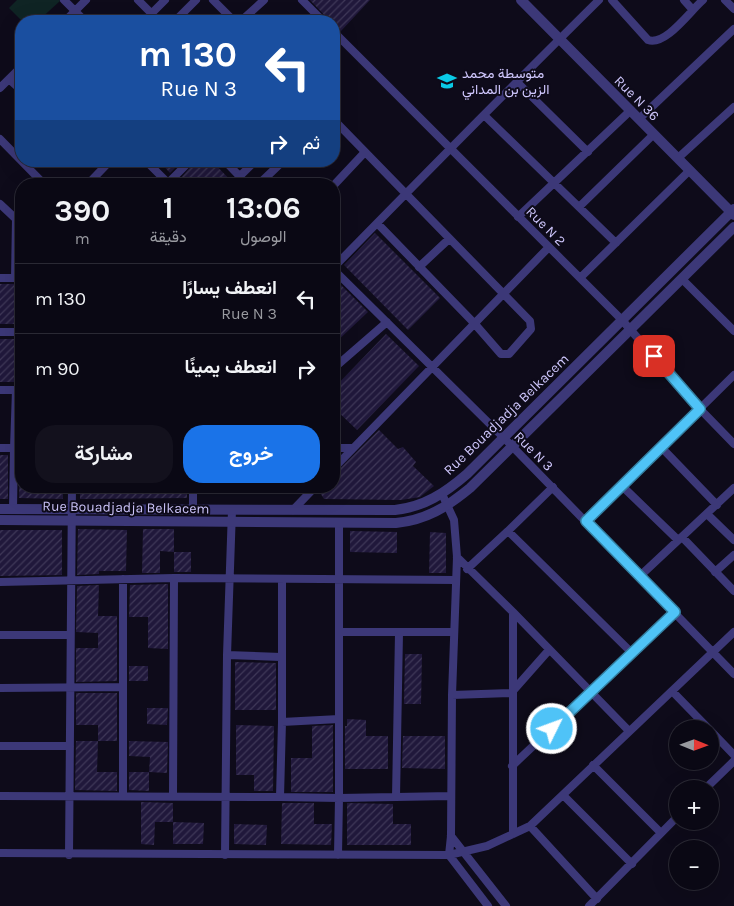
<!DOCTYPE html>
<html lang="ar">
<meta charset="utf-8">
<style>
body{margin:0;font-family:Karla,Vazirmatn,sans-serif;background:#13111d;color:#f1f3f6;direction:rtl;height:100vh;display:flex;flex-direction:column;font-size:19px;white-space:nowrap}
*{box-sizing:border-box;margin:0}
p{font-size:16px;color:#999aa0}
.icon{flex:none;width:28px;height:28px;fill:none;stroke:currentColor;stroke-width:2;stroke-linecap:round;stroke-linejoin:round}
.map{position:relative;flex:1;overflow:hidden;direction:ltr}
.sheet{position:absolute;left:15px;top:178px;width:325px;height:315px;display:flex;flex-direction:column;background:#0a0814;border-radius:20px;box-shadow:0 5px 20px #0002,0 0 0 1px #2a2934;direction:rtl}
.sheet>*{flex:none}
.guide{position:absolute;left:15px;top:15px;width:325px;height:152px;border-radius:20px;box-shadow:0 5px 20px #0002,0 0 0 1px #2a2934;direction:rtl;background:#1a4fa0;color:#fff;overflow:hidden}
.needle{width:32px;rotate:91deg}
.controls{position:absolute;left:669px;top:720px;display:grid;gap:10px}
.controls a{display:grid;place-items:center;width:50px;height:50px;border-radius:50%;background:#0a0814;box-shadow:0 5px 20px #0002,0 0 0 1px #2a2934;font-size:25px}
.pin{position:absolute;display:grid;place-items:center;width:42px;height:42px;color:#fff;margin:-21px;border-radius:10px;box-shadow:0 2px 8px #0006}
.me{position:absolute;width:55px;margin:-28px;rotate:48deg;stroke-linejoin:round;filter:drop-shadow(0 0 4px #0008)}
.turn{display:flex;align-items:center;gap:18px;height:105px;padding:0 20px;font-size:22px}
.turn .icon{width:65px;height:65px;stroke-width:2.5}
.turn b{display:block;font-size:35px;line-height:42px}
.then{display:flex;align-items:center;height:48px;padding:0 20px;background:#0003;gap:10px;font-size:19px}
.eta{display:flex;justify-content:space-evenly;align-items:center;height:85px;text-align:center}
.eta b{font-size:30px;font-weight:700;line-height:35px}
.cta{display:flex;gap:10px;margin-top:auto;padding:10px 20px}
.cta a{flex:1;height:58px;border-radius:20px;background:#1a73e8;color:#fff;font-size:20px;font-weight:700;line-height:58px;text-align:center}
.cta a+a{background:#13111d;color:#f1f3f6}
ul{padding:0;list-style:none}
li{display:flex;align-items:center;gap:15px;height:70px;padding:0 20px;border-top:1px solid #2a2934}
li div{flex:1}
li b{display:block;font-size:19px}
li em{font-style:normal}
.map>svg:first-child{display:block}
.park{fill:#0f2424}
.building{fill:url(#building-hatch)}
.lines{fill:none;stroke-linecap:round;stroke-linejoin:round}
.minor{stroke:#3c3878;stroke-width:8}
.tertiary{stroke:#3c3878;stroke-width:10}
.route-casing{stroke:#337fa1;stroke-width:12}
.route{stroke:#4fc3f7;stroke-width:9}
.labels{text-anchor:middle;stroke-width:4;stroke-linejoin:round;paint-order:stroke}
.poi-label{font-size:14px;fill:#cfc7fd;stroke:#0e0b1a;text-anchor:start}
.street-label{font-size:14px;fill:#cfc7fd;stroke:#0e0b1a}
</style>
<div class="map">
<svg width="734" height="906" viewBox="0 0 734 906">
<defs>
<pattern id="building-hatch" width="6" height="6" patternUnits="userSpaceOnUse" patternTransform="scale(1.25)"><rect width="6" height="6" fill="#20183b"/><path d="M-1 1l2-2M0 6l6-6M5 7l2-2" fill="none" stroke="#3f3858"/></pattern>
</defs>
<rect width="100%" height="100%" fill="#0e0b1a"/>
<!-- park -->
<path class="park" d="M17,0H59L60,1L38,21H22L9,8Z"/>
<!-- building -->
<path class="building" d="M310,0H370L341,31L334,25V21H330Z
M159,161H182L170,173Z
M196,161H212L234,184H181L178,181Z
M375,233L440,298L408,330L344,265Z
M334,278L368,312L334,344Z
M0,284H21V324H0Z
M386,334L419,366L357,430L334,408V388Z
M0,339H21V382H0Z
M379,430L398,449L403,447L416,462L413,466L434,486L420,497L401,500L324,499L319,491L322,487L334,486V474Z
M0,455H8V499H0Z
M20,455L21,486H63V499L19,498Z
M80,486H187V498L80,499Z
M78,529L127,530L126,571H99V574L77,575Z
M143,529H174V552L160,551V573H142Z
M0,530H62V575L0,576Z
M350,531L397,532V553L350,552Z
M430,532L446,533V573H429Z
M174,552H191V572H174Z
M168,584V649L148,648V617H129L130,585Z
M99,585L98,616H117V681L76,682V648H98V633L76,632L77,586Z
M405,654H422L421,704H404Z
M235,662L276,663V710H235Z
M129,666H148V681H129Z
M76,693H117V741H98V725H76Z
M147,708H168L167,725L147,724Z
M347,719L366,720V736H388V769H345V726H347Z
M236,725L274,726L273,791H254V775H236Z
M333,725V792H291V758H312V726Z
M403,736H445V769L402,768Z
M76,741H98L97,772H117V791L75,790Z
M129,741L168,742L167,773L149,772L150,757L129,756Z
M129,772H149V791L129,790Z
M141,802L173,803V822H155L154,845L141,844Z
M282,803H314V824H332L331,845L281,844Z
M347,803L393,804V824H411V845H347Z
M173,822L204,823L203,844H173Z
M234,824L267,825L266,845L234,844Z"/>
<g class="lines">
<!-- minor -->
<path class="minor" d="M64,0L85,21
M138,0L159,21
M213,0L234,21
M302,0L323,21
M612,0L648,40C666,46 690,11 703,0
M684,0L692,9
M725,0L734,9
M151,14L165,0
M65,21L86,0
M175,21L196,0
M241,21L264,0
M334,32L621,319L700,409L734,444
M10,80L21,90
M517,82L588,152
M0,88L21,67
M485,116L616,243
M639,119L734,29
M334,120L530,321L531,329L509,354H501L474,323L377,223
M0,139L44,184
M678,158L734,107
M146,161L169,184
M225,161L247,184
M240,176L255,161
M168,183L190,161
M88,184L110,161
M259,184L283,161
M334,185L365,152
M0,204L16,219L15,278
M579,207L654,134
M518,217L631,110
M334,267C422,177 510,88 599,0
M419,267L449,239
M334,270L510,444L734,674
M0,278H21
M580,278L690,170
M682,279L734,331
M0,332H21
M334,368L387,322
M0,390H20
M661,447L717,505
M0,448H14L13,509
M14,448L16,390
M334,448H352
M334,468L549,247
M622,486L678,540
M553,487L508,531L632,653
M442,494L454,520L457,557L452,695L451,836L449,855L488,906
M293,510L316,486
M193,511V486
M707,514L734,540
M586,521L734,375
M682,537L734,591
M457,557L513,612V834
M467,569L508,531
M715,572L734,555
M640,576L734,488
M123,579V795
M282,580V722L339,719V523
M0,582L174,578L456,580
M513,612L629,731
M340,632H454
M0,635H70
M227,655L281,657
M0,688L122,687
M672,691L709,729
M452,695L511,693L549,650
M282,722L280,797L339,798V719
M710,730L734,755
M0,746H70
M593,765L661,833
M512,766L675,612
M705,789L734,761
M563,795L632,864
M0,796L280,797
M173,796L174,578
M396,797L451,796
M530,826L597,899
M451,836L506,906
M0,853L449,855L487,846L530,826L734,632
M69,855L72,486
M225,855L227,655L232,510
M338,855L339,798L396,797L399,633
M589,906L678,816"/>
<!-- tertiary -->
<path class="tertiary" d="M521,0L734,215
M0,509L395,510C424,507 445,493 467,474L734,209
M0,520L396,523C426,520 447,507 470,488L734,227"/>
</g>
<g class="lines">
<!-- route casing -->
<g class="route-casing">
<path id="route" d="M552,729L675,612L586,521L700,409L654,356"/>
</g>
<!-- route -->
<use href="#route" class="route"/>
</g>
<!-- icons -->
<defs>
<g id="school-bare" transform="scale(1.5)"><path d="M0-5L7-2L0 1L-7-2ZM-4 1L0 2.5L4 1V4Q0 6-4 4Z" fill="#0acae6" stroke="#0e0b1a" stroke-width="2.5" paint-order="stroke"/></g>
</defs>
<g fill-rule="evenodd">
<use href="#school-bare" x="447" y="81"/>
</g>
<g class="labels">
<!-- poi labels -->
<g class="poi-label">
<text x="462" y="78">متوسطة محمد<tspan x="462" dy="16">الزين بن المداني</tspan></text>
</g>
<!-- street labels -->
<g class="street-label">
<text transform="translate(637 98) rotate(45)" y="5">Rue N 36</text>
<text transform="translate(546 226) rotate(45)" y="5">Rue N 2</text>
<text transform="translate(506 414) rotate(-44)" y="5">Rue Bouadjadja Belkacem</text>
<text transform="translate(534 451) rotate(45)" y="5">Rue N 3</text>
<text transform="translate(126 507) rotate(1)" y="5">Rue Bouadjadja Belkacem</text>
</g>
</g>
</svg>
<div class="controls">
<a><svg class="needle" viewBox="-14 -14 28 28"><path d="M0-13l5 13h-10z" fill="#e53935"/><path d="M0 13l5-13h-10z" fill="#999aa0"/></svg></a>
<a>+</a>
<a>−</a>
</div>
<div class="pin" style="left:654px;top:356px;background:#d93025"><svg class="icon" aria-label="arrive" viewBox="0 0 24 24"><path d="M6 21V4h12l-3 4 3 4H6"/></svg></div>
<svg class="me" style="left:552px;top:729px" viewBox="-20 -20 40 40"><circle r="17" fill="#4fc3f7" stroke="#fff" stroke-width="3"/><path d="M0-11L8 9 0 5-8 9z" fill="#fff"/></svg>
<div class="guide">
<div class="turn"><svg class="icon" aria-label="left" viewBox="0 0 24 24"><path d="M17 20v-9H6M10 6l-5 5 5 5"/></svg><div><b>130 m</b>Rue N 3</div></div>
<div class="then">ثم<svg class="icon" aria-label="right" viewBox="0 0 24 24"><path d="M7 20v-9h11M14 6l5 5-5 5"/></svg></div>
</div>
<section class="sheet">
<div class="eta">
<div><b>13:06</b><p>الوصول</p></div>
<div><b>1</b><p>دقيقة</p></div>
<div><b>390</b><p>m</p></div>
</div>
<ul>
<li><svg class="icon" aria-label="left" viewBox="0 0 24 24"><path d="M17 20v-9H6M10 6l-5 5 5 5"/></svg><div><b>انعطف يسارًا</b><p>Rue N 3</p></div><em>130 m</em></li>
<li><svg class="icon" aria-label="right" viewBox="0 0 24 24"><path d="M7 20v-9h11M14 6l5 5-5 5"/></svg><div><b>انعطف يمينًا</b></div><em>90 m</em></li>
</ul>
<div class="cta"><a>خروج</a><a>مشاركة</a></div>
</section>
</div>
